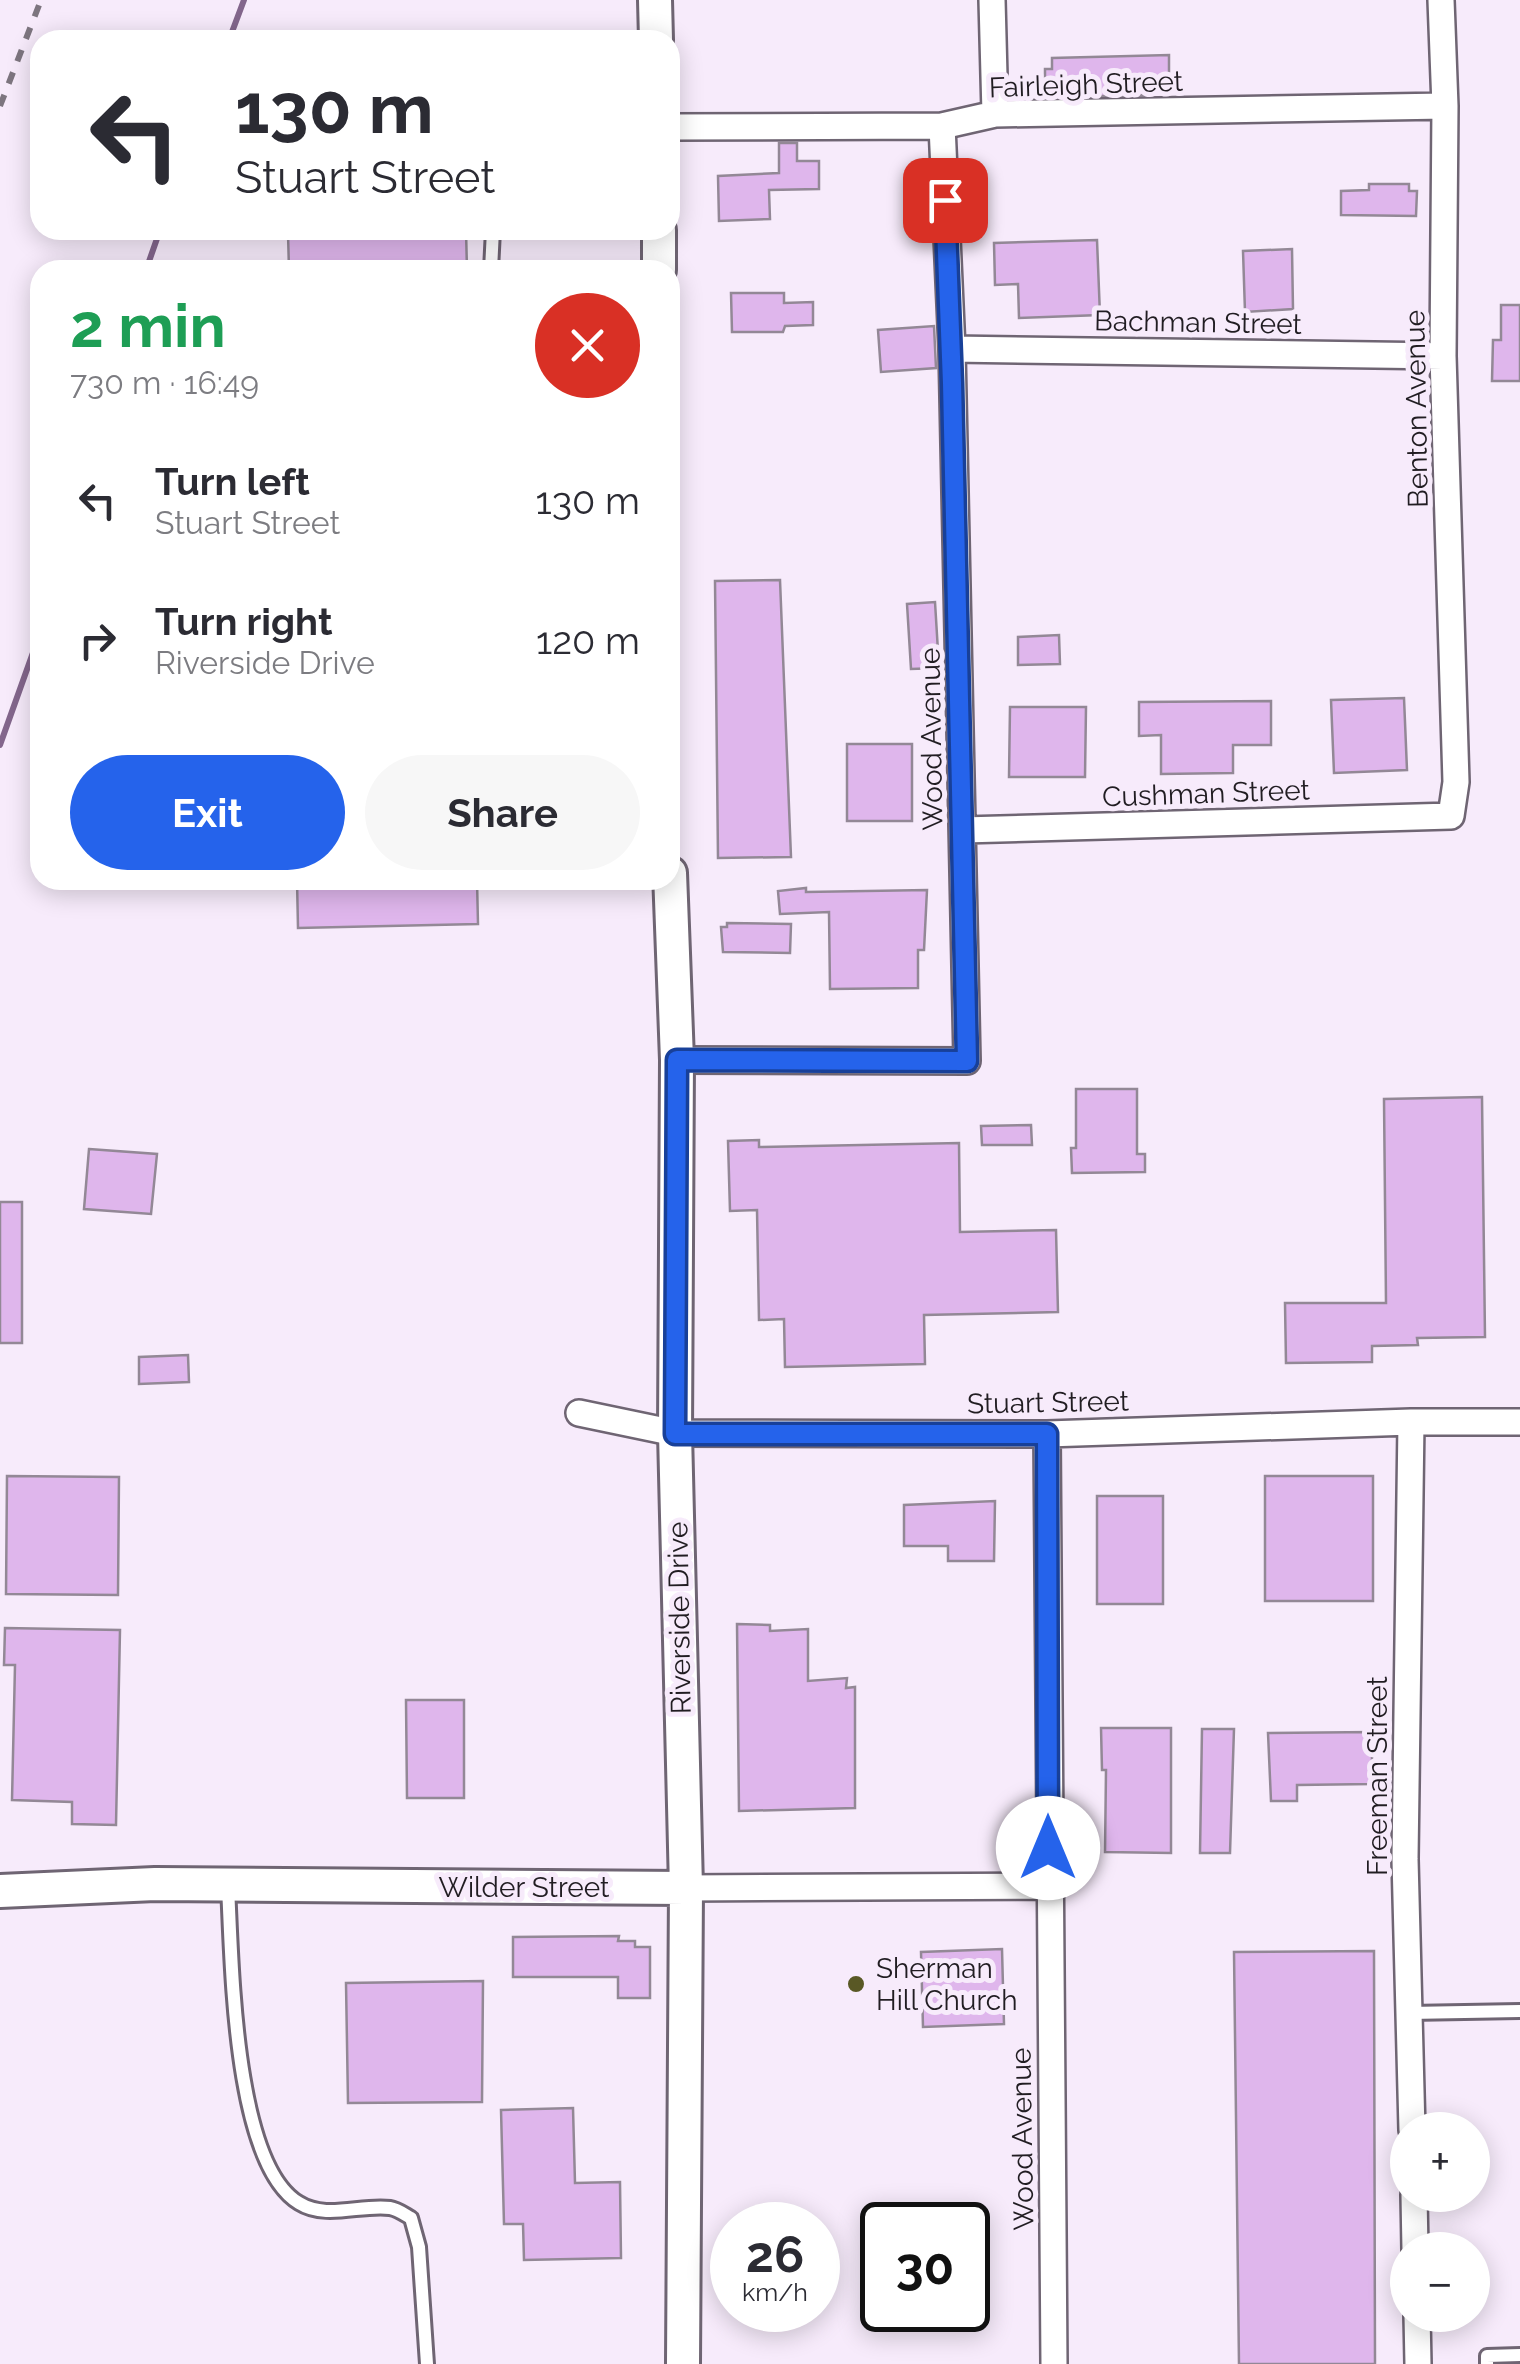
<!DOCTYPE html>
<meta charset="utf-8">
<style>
body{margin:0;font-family:Raleway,sans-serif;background:#f7f7f7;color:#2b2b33;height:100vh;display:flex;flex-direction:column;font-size:38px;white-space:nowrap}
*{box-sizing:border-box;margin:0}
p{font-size:32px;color:#7c7c81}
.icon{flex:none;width:55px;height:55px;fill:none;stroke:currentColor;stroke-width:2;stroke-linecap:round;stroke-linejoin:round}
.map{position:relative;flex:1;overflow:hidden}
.details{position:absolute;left:30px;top:260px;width:650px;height:630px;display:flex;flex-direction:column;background:#fff;border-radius:30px;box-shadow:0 5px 25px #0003}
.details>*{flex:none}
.guide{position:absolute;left:30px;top:30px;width:650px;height:210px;border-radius:30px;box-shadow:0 5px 25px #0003;background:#fff;color:#2b2b33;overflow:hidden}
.fabs{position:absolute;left:1390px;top:2112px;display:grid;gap:20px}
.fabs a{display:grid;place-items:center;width:100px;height:100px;border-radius:50%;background:#fff;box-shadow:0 5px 25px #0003;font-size:50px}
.speed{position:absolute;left:710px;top:2202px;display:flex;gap:20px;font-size:50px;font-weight:700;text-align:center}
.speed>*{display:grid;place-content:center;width:130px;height:130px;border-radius:50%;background:#fff;box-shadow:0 5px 25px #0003;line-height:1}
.speed small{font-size:25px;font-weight:400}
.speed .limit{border:5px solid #111;border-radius:15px;background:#fff;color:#111}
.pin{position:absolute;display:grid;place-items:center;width:85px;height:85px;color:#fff;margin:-42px;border-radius:20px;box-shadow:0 5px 15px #0006}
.me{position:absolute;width:110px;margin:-55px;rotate:0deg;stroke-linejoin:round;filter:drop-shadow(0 0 8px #0008)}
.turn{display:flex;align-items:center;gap:35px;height:210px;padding:0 40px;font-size:45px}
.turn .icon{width:130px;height:130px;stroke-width:2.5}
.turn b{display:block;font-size:70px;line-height:85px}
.round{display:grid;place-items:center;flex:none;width:105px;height:105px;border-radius:52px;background:#f7f7f7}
.overview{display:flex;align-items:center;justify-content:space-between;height:170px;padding:0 40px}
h1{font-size:60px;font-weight:700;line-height:75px;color:#1e9e55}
.cta{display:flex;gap:20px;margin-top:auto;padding:20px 40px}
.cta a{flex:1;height:115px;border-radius:60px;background:#2563eb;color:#fff;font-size:40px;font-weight:700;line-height:115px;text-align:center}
.cta a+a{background:#f7f7f7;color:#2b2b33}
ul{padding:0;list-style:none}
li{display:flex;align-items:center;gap:30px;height:140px;padding:0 40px}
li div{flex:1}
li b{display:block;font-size:38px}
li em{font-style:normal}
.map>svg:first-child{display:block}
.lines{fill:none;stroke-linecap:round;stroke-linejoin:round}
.stream{stroke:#83668c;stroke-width:6}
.building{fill:#dfb6ec;stroke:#938896;stroke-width:2.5}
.service-casing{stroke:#6f6573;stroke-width:18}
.minor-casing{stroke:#6f6573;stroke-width:30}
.tertiary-casing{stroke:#6f6573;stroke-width:38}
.service{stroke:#fff;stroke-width:12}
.minor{stroke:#fff;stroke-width:25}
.tertiary{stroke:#fff;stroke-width:32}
.rail{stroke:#7d757f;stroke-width:6;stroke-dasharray:12 12;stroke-linecap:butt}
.route-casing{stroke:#184099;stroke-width:25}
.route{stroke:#2563eb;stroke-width:18}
.poi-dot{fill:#595825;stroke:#f7ebfb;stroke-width:4}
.labels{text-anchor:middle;stroke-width:10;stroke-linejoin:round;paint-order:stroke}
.street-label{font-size:28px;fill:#211d22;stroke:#f7ebfb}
.poi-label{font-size:28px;fill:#211d22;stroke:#f7ebfb;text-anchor:start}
</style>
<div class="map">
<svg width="1520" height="2364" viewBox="0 0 1520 2364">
<rect width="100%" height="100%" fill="#f7ebfb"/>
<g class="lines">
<!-- stream -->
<path class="stream" d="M229,40L244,0
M146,270L160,230
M0,745L40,633"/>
</g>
<!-- building -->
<path class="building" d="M1169,55V90H1146L1147,95L1054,97L1053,87L1045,88V69H1052V58Z
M779,143H797V161H819V189L769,190L770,219L719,221L718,176L779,173Z
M1369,184H1409V191H1417L1416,216L1341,215V191L1369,190Z
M466,230L467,270H289L288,233Z
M1097,240L1100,315L1019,318L1018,284L995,285L994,243Z
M1292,249L1293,309L1245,312L1243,251Z
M731,293H784V303L813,302V325L785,326L783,332H732Z
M1501,305H1520V381H1492L1493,340H1501Z
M934,326L936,368L881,372L878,330Z
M780,580L791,857L718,858L715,581Z
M935,602L939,668L911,669L907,604Z
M1059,635L1060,664L1018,665V637Z
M1404,698L1407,770L1334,773L1331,700Z
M1271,701V745H1233V773L1161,774V735L1139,736V702Z
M1010,707H1086L1085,777H1009Z
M847,744H912V821H847Z
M297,880H477L478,924L298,928Z
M806,888V892L927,890L924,950H918V988L830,989L829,912L780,914L778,891Z
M727,923L791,924L790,953L723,952L721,927H727Z
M1076,1089H1137V1154H1145V1172L1072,1173L1071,1148H1076Z
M1482,1097L1485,1337L1417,1338L1418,1345L1372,1346V1362L1286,1363L1285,1303H1386L1384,1099Z
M1031,1125L1032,1145H982L981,1126Z
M759,1140V1147L959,1143L960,1232L1056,1230L1058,1312L924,1315L925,1364L785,1367L784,1319L759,1320L757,1210L730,1211L728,1141Z
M89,1149L157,1154L151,1214L84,1209Z
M0,1202H22V1343H0Z
M188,1355L189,1382L139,1384V1357Z
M7,1476L119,1477L118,1595L6,1594Z
M1265,1476H1373V1601H1265Z
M1097,1496H1163V1604H1097Z
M995,1501L994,1561H948V1546H904V1505Z
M737,1624L770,1625V1631L808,1629V1681L847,1678L846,1688L855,1687V1808L739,1811Z
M5,1628L120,1630L116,1825L72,1824V1802L12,1800L15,1665H4Z
M406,1700H464V1798H407Z
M1101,1728H1171V1853L1105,1852L1106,1770H1102Z
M1202,1729H1234L1230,1853H1200Z
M1372,1732V1784L1297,1785V1801H1271L1268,1733Z
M619,1936L618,1941H635V1947H650V1998H618V1977H513V1937Z
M1002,1949L1004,2024L923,2027L921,1952Z
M1374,1951L1375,2364H1239L1234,1952Z
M483,1981L482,2102L348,2103L346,1983Z
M573,2108L575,2183L620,2182L621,2258L524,2260L523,2224H504L501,2110Z"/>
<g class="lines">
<!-- service casing -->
<g class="service-casing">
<path id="service" d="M491,270L493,230
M228,1887C232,1960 233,2163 299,2203C326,2220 361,2204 390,2208C397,2209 404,2214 411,2218L419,2247L427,2364
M1409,2013L1520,2011
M1487,2364V2356L1520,2355"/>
</g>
<!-- minor casing -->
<g class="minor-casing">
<path id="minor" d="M992,0L995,114
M670,127L942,126L995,114L1445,106
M952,349L1443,356
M963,830L1451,816L1456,782L1443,356L1445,106L1441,0
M677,1060L967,1061L952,349L942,126
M579,1413L675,1433L1047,1434L1411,1422H1520
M1411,1422L1405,1859L1412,2130
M1047,1434L1054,2364
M686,1888L1049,1886
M1414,2195L1415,2250
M1417,2315L1418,2364"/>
</g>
<!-- tertiary casing -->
<g class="tertiary-casing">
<path id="tertiary" d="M655,0L656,40
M659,270V230
M670,873L677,1060L675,1433L686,1888L683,2364
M0,1891L155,1884L686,1888"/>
</g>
<!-- service -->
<use href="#service" class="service"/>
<!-- minor -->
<use href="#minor" class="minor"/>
<!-- tertiary -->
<use href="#tertiary" class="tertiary"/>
<!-- rail -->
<path class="rail" d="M0,106L41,0"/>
</g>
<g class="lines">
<!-- route casing -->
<g class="route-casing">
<path id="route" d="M945,200L952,383L967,1061L677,1060L675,1434H1047L1048,1848"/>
</g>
<!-- route -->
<use href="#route" class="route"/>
</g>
<!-- markers -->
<circle class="poi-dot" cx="856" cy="1984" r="10"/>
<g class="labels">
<!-- street labels -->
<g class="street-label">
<text transform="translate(1086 84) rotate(-2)" y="10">Fairleigh Street</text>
<text transform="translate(1198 322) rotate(1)" y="10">Bachman Street</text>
<text transform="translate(1416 409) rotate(-91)" y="10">Benton Avenue</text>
<text transform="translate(931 739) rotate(-91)" y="10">Wood Avenue</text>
<text transform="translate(1206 793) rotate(-2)" y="10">Cushman Street</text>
<text transform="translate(1048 1402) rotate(-1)" y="10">Stuart Street</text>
<text transform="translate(679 1618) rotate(-91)" y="10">Riverside Drive</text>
<text transform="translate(1377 1776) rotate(-90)" y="10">Freeman Street</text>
<text x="524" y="1897">Wilder Street</text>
<text transform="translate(1022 2139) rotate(-91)" y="10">Wood Avenue</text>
</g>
<!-- poi labels -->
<g class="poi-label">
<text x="876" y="1978">Sherman<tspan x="876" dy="32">Hill Church</tspan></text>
</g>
</g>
</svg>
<div class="fabs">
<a>+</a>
<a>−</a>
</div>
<div class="speed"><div>26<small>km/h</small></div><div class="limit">30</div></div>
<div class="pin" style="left:945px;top:200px;background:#d93025"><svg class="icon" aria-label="arrive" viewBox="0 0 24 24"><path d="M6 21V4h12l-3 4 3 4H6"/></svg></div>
<svg class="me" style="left:1048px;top:1848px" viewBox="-20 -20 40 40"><circle r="19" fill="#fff"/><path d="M0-13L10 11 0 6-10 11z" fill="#2563eb"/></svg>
<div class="guide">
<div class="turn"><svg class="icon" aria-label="left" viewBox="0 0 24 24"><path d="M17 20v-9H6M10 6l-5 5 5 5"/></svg><div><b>130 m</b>Stuart Street</div></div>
</div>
<section class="details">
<div class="overview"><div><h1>2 min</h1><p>730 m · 16:49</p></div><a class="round" style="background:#d93025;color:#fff"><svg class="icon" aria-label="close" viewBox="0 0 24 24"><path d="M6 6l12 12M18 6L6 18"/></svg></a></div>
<ul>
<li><svg class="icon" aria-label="left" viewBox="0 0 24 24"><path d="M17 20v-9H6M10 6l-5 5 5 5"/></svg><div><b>Turn left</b><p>Stuart Street</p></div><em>130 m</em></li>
<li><svg class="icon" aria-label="right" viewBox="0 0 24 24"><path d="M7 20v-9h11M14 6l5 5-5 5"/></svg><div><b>Turn right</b><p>Riverside Drive</p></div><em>120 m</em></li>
</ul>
<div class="cta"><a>Exit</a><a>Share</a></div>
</section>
</div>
